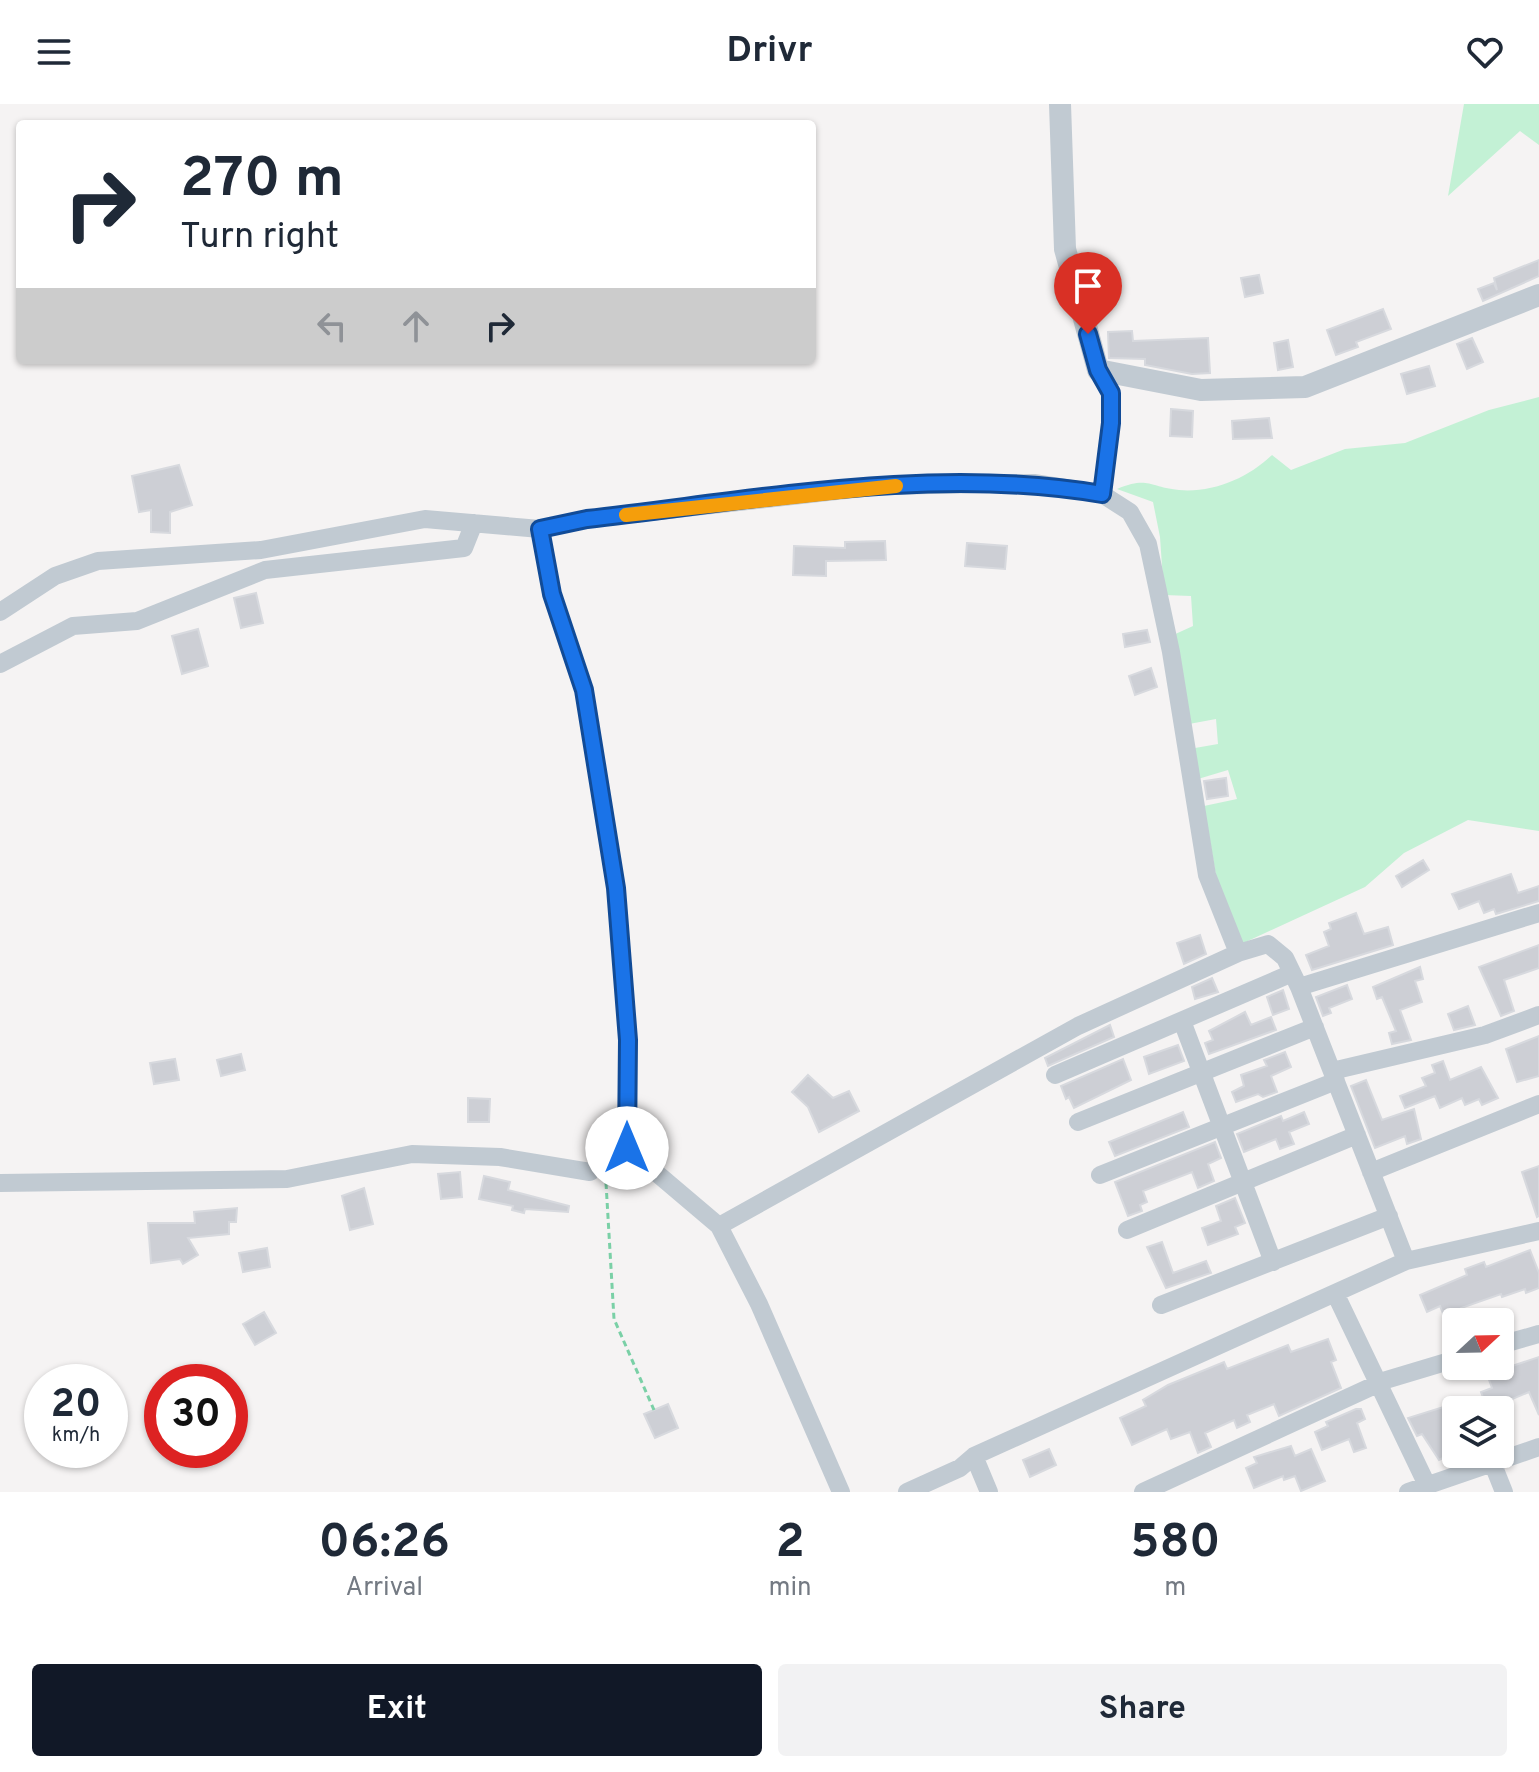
<!DOCTYPE html>
<style>
body{margin:0;font-family:Overpass,sans-serif;background:#f2f2f3;color:#1f2937;height:100vh;display:flex;flex-direction:column;font-size:30px;white-space:nowrap}
*{box-sizing:border-box;margin:0}
p{font-size:26px;color:#747a83}
.icon{flex:none;width:44px;height:44px;fill:none;stroke:currentColor;stroke-width:2;stroke-linecap:round;stroke-linejoin:round}
.map{position:relative;height:1388px;overflow:hidden}
.details{display:flex;flex-direction:column;background:#fff;flex:1}
.details>*{flex:none}
.top-card{position:absolute;left:16px;top:16px;width:800px;height:244px;border-radius:8px;box-shadow:0 2px 6px #0004;background:#fff;color:#1f2937;overflow:hidden}
.needle{width:52px;rotate:68deg}
.fabs{position:absolute;left:1442px;top:1204px;display:grid;gap:16px}
.fabs a{display:grid;place-items:center;width:72px;height:72px;border-radius:8px;background:#fff;box-shadow:0 2px 6px #0004;font-size:40px}
.speed{position:absolute;left:24px;top:1260px;display:flex;gap:16px;font-size:40px;font-weight:700;text-align:center}
.speed>*{display:grid;place-content:center;width:104px;height:104px;border-radius:50%;background:#fff;box-shadow:0 2px 6px #0004;line-height:1}
.speed small{font-size:20px;font-weight:400}
.speed .limit{border:12px solid #d22;background:#fff;color:#111}
.pin{position:absolute;display:grid;place-items:center;width:68px;height:68px;color:#fff;margin:-82px -34px;border-radius:50% 50% 50% 0;rotate:-45deg;box-shadow:0 0 8px #0007}
.pin .icon{rotate:45deg}
.me{position:absolute;width:88px;margin:-44px;rotate:0deg;stroke-linejoin:round;filter:drop-shadow(0 0 6px #0008)}
.turn{display:flex;align-items:center;gap:28px;height:168px;padding:0 32px;font-size:36px}
.turn .icon{width:104px;height:104px;stroke-width:2.5}
.turn b{display:block;font-size:56px;line-height:68px}
.lanes{display:flex;align-items:center;height:76px;padding:0 32px;background:#0003;justify-content:center;gap:40px;direction:ltr}
.lanes .off{opacity:.35}
.eta{display:flex;justify-content:space-evenly;align-items:center;height:136px;text-align:center}
.eta b{font-size:48px;font-weight:700;line-height:56px}
.primary-button{display:flex;gap:16px;margin-top:auto;padding:16px 32px}
.primary-button a{flex:1;height:92px;border-radius:8px;background:#111827;color:#fff;font-size:32px;font-weight:700;line-height:92px;text-align:center}
.primary-button a+a{background:#f2f2f3;color:#1f2937}
header{display:flex;justify-content:space-between;align-items:center;height:104px;padding:0 32px;background:#fff;font-size:36px;font-weight:700}
.map>svg:first-child{display:block}
.green{fill:#c3f1d5}
.building{fill:#cdcfd5;stroke:#d7d9de;stroke-width:2}
.lines{fill:none;stroke-linecap:round;stroke-linejoin:round}
.path{stroke:#7ad0a6;stroke-width:3;stroke-dasharray:6 4;stroke-linecap:butt}
.minor{stroke:#c1cad2;stroke-width:18}
.tertiary{stroke:#c1cad2;stroke-width:22}
.route-casing{stroke:#114b97;stroke-width:20}
.route{stroke:#1a73e8;stroke-width:14}
.slow{stroke:#f59e0b;stroke-width:14}
</style>
<header><svg class="icon" aria-label="menu" viewBox="0 0 24 24"><path d="M4 6h16M4 12h16M4 18h16"/></svg>Drivr<svg class="icon" aria-label="heart" viewBox="0 0 24 24"><path d="M12 20l-8-8c-3-5 5-10 8-4 3-6 11-1 8 4z"/></svg></header>
<div class="map">
<svg width="1539" height="1388" viewBox="0 0 1539 1388">
<rect width="100%" height="100%" fill="#f5f3f3"/>
<!-- green -->
<path class="green" d="M1464,0H1539V41L1520,27L1448,92Z
M1539,293V727L1468,716L1404,749L1365,783L1237,842L1220,795L1204,702L1237,695L1228,666L1198,675L1195,644L1218,640L1216,615L1189,620L1171,532L1193,522L1191,492L1164,491L1160,433L1153,398L1117,385C1149,372 1148,383 1179,386C1213,389 1248,374 1272,351L1291,366L1345,345L1405,339L1489,306Z"/>
<!-- building -->
<path class="building" d="M1539,156V172L1483,197L1478,185L1494,179L1497,186L1494,174Z
M1259,171L1263,189L1245,193L1241,174Z
M1383,205L1391,225L1356,238L1358,243L1336,251L1327,226Z
M1132,227L1133,237L1208,234L1210,269L1192,270L1145,261V255L1109,254L1108,228Z
M1472,234L1483,258L1467,265L1457,240Z
M1288,236L1293,263L1278,266L1274,239Z
M1429,262L1435,282L1407,290L1401,270Z
M1171,305L1193,307L1192,333L1170,332Z
M1269,314L1272,334L1233,335L1232,317Z
M179,361L192,401L170,408V429L151,428V406L139,408L132,372Z
M885,437L886,456L826,457V472L793,471L794,442L845,444V438Z
M967,439L1007,442L1005,465L965,462Z
M256,489L263,519L241,524L234,494Z
M198,525L208,562L182,570L172,532Z
M1147,526L1150,538L1125,543L1123,530Z
M1151,564L1157,583L1135,591L1129,572Z
M1226,674L1228,692L1207,695L1204,677Z
M1423,756L1429,766L1402,783L1396,772Z
M1511,770L1518,789L1539,782V797L1496,810L1494,805L1484,809L1479,797L1459,805L1452,790Z
M1356,809L1364,830L1388,823L1393,841L1312,866L1306,851L1329,842L1324,828L1331,825L1329,819Z
M1200,831L1206,850L1184,860L1177,839Z
M1539,841V864L1504,876L1514,907L1501,912L1479,863Z
M1420,863L1423,875L1415,877L1422,898L1400,906L1411,936L1392,940L1389,929L1396,927L1382,893L1377,895L1373,883Z
M1212,874L1218,888L1195,895L1192,883Z
M1347,881L1352,895L1329,904L1331,909L1323,912L1316,893Z
M1283,886L1289,905L1273,911L1267,893Z
M1468,902L1475,921L1454,926L1448,910Z
M1245,908L1251,921L1271,913L1276,926L1209,950L1205,939L1213,936L1209,927Z
M1110,921L1114,933L1048,962L1045,954Z
M1539,932V972L1517,978L1506,945Z
M1178,941L1184,957L1149,970L1144,953Z
M1285,948L1291,963L1271,972L1277,988L1263,993L1258,990L1236,998L1232,988L1244,982L1241,971L1267,962L1264,956Z
M241,950L245,966L221,972L217,956Z
M175,955L179,976L154,980L150,959Z
M1123,955L1131,976L1074,1004L1069,993L1066,995L1061,982Z
M1443,957L1450,976L1481,963L1498,994L1482,1001L1479,995L1465,1001L1462,994L1440,1004L1435,992L1405,1004L1400,992L1426,982L1422,974L1435,969L1432,961Z
M808,971L833,994L849,987L859,1007L819,1028L808,1003L792,988Z
M1366,976L1382,1016L1414,1005L1421,1035L1407,1040L1405,1032L1375,1044L1351,982Z
M468,994L490,995L489,1018H468Z
M1183,1008L1189,1023L1115,1052L1109,1038Z
M1304,1008L1309,1020L1289,1028L1294,1040L1280,1045L1276,1035L1244,1048L1237,1030L1281,1012L1283,1017Z
M1215,1038L1221,1054L1208,1060L1214,1077L1198,1084L1192,1068L1143,1087L1147,1098L1140,1101L1142,1107L1128,1112L1115,1078Z
M1539,1062V1112L1537,1113L1522,1068Z
M460,1068L462,1093L441,1095L438,1070Z
M484,1072L510,1078L508,1086L569,1102L568,1108L525,1105L524,1109L512,1106L513,1102L479,1095Z
M364,1084L373,1120L350,1126L342,1092Z
M1235,1094L1245,1119L1235,1123L1238,1130L1208,1141L1202,1124L1221,1117L1216,1102Z
M237,1104L236,1118H229V1130L188,1134L198,1151L183,1160L180,1155L151,1159L148,1119H195L194,1108Z
M1162,1138L1173,1169L1206,1157L1211,1169L1166,1184L1147,1143Z
M267,1144L270,1163L243,1168L239,1149Z
M1530,1146L1539,1169V1184L1526,1189L1525,1185L1502,1193L1501,1190L1461,1204L1464,1213L1447,1219L1440,1202L1427,1208L1420,1191L1467,1171L1465,1165L1484,1158L1486,1163Z
M264,1208L276,1229L255,1241L243,1220Z
M1328,1235L1336,1256L1331,1258L1341,1284L1279,1312L1274,1300L1247,1311L1250,1318L1237,1324L1234,1316L1205,1329L1211,1343L1198,1349L1190,1328L1171,1335L1167,1325L1132,1341L1120,1314L1146,1302L1143,1296L1168,1281L1224,1258L1227,1265L1288,1241L1291,1248Z
M1539,1253V1311L1529,1288L1505,1298L1508,1306H1488L1481,1288L1492,1284L1484,1262H1498L1500,1266Z
M1456,1299V1348L1439,1356L1422,1330L1417,1332L1408,1314Z
M668,1300L678,1324L655,1334L644,1310Z
M1356,1305H1361L1365,1315L1357,1319L1366,1344L1354,1348L1349,1335L1322,1346L1315,1328L1328,1322L1326,1318Z
M1291,1342L1295,1352L1311,1345L1325,1377L1301,1387L1295,1372L1284,1376L1283,1372L1254,1384L1246,1364L1257,1359L1254,1353Z
M1049,1345L1056,1361L1030,1373L1023,1356Z"/>
<g class="lines">
<!-- path -->
<path class="path" d="M606,1079L614,1215L654,1306"/>
<!-- minor -->
<path class="minor" d="M1102,390L1130,408L1148,440L1171,548L1207,771L1238,849
M0,508L55,472L98,457L261,446L425,415L540,425
M0,560L73,522L137,517L265,466L464,444L474,419
M1299,883L1539,809
M1182,917L1273,1158
M1332,967L1485,931L1539,911
M1055,971L1290,870
M1078,1018L1315,923
M1371,1068L1539,1000
M1100,1071L1336,977
M0,1079L287,1075L412,1050L500,1053L590,1068L627,1044
M719,1122L1078,922L1238,849L1268,840L1285,854L1299,883L1406,1157
M1127,1126L1357,1031
M1335,1189L1427,1381
M1161,1201L1389,1112
M1500,1241L1539,1230
M974,1352L989,1388
M1492,1358L1504,1388
M841,1388L759,1200L719,1122L627,1044L628,936L616,784L584,586L552,490L540,425L587,415L881,382L1034,379L1102,390L1111,319V289L1098,266
M907,1388L960,1364L974,1352L1406,1157L1539,1127
M1143,1388L1386,1276L1456,1255
M1408,1388L1539,1343"/>
<!-- tertiary -->
<path class="tertiary" d="M1060,0L1065,145L1098,266L1201,286L1305,283L1539,191"/>
</g>
<g class="lines">
<!-- route casing -->
<g class="route-casing">
<path id="route" d="M627,1044L628,936L616,784L584,586L552,490L540,425L587,415C756,396 932,361 1102,390L1111,319V289L1098,266L1088,230"/>
</g>
<!-- route -->
<use href="#route" class="route"/>
<!-- slow -->
<path class="slow" d="M626,411L896,382"/>
</g>
</svg>
<div class="fabs">
<a><svg class="needle" viewBox="-14 -14 28 28"><path d="M0-13l5 13h-10z" fill="#e53935"/><path d="M0 13l5-13h-10z" fill="#747a83"/></svg></a>
<a><svg class="icon" aria-label="layers" viewBox="0 0 24 24"><path d="M12 4l9 5-9 5-9-5zM3 14l9 5 9-5"/></svg></a>
</div>
<div class="speed"><div>20<small>km/h</small></div><div class="limit">30</div></div>
<div class="pin" style="left:1088px;top:230px;background:#d93025"><svg class="icon" aria-label="arrive" viewBox="0 0 24 24"><path d="M6 21V4h12l-3 4 3 4H6"/></svg></div>
<svg class="me" style="left:627px;top:1044px" viewBox="-20 -20 40 40"><circle r="19" fill="#fff"/><path d="M0-13L10 11 0 6-10 11z" fill="#1a73e8"/></svg>
<div class="top-card">
<div class="turn"><svg class="icon" aria-label="right" viewBox="0 0 24 24"><path d="M7 20v-9h11M14 6l5 5-5 5"/></svg><div><b>270 m</b>Turn right</div></div>
<div class="lanes"><svg class="icon off" aria-label="left" viewBox="0 0 24 24"><path d="M17 20v-9H6M10 6l-5 5 5 5"/></svg><svg class="icon off" aria-label="ahead" viewBox="0 0 24 24"><path d="M12 20V5M6 11l6-6 6 6"/></svg><svg class="icon" aria-label="right" viewBox="0 0 24 24"><path d="M7 20v-9h11M14 6l5 5-5 5"/></svg></div>
</div>
</div>
<section class="details">
<div class="eta">
<div><b>06:26</b><p>Arrival</p></div>
<div><b>2</b><p>min</p></div>
<div><b>580</b><p>m</p></div>
</div>
<div class="primary-button"><a>Exit</a><a>Share</a></div>
</section>
